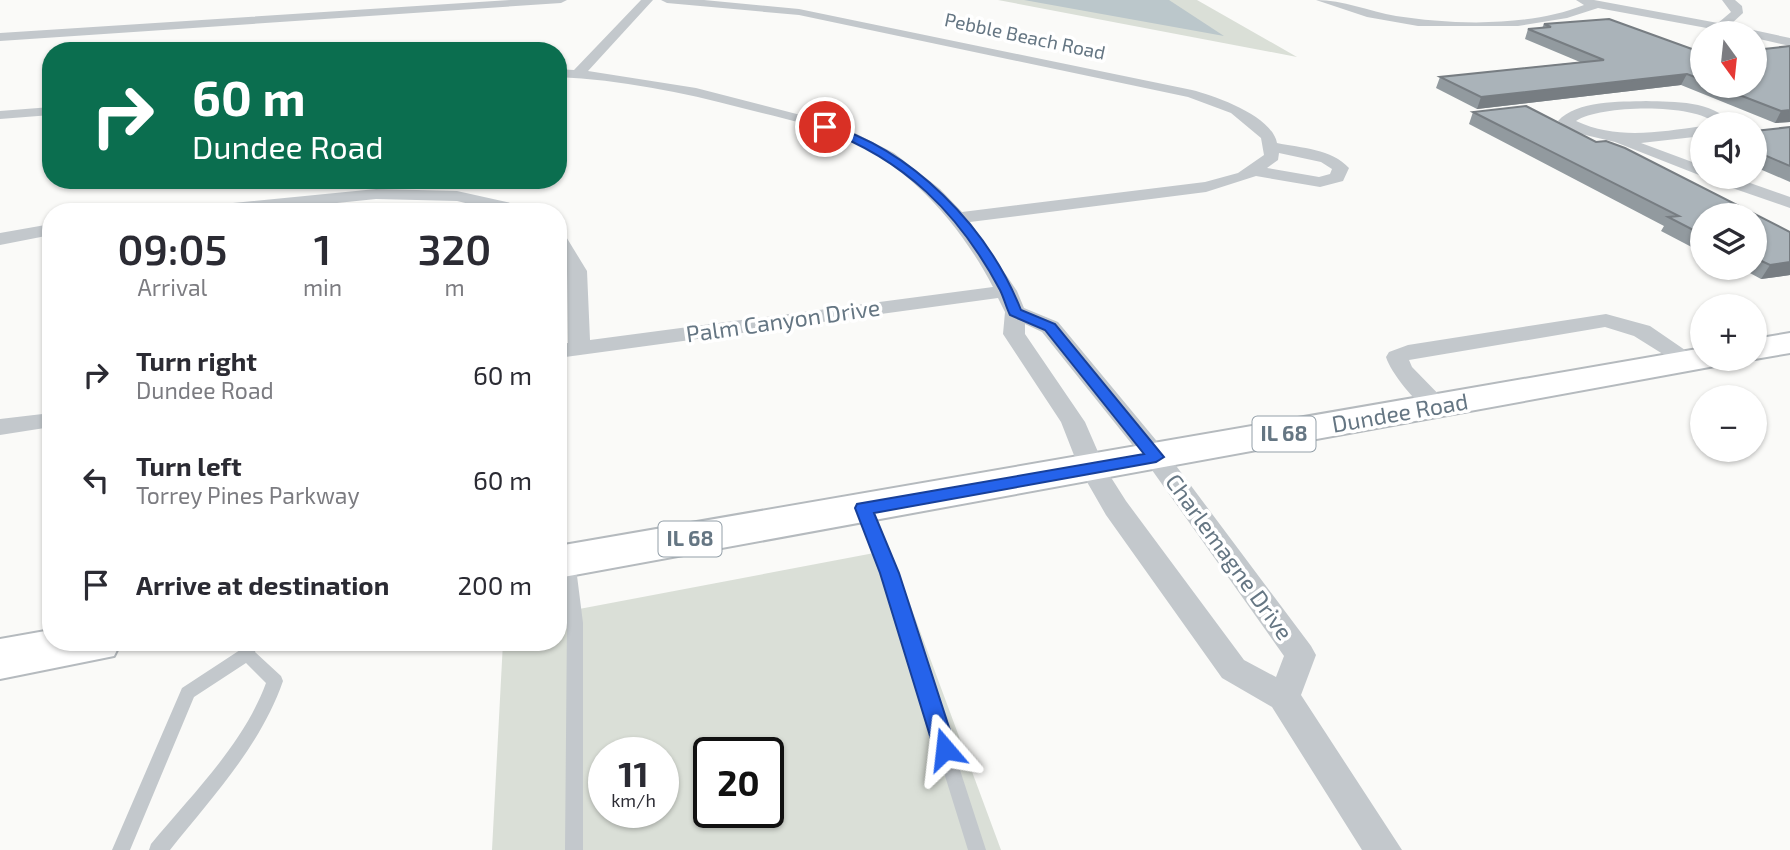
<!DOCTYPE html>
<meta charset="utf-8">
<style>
body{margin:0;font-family:"Exo 2",sans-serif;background:#f7f7f7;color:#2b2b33;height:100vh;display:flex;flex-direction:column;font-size:26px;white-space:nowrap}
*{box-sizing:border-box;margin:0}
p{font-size:23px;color:#7c7c81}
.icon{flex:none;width:38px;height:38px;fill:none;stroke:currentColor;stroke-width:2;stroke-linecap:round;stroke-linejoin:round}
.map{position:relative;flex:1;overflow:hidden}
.sheet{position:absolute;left:42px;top:203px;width:525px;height:448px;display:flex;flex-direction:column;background:#fff;border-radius:28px;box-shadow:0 2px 5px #0004}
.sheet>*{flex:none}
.hud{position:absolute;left:42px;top:42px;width:525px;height:147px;border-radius:28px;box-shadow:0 2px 5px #0004;background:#0b6e4f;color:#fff;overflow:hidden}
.needle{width:46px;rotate:165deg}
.fabs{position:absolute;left:1690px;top:21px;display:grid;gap:14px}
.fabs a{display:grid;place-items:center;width:77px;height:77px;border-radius:50%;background:#fff;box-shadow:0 2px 5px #0004;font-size:35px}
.speed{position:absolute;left:588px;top:737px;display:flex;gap:14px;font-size:35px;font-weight:700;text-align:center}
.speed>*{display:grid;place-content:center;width:91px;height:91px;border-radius:50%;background:#fff;box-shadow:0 2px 5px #0004;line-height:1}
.speed small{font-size:18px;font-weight:400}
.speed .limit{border:4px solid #111;border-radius:10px;background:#fff;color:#111}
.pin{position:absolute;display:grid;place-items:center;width:60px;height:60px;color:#fff;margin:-30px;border:4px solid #fff;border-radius:50%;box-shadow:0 2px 7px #0007}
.me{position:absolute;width:77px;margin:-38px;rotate:343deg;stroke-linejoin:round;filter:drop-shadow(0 0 5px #0008)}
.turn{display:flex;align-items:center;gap:24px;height:147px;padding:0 35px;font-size:32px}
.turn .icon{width:91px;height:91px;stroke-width:2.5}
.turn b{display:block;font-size:49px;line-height:60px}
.eta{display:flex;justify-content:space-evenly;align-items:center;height:119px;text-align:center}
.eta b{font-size:42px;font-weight:600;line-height:49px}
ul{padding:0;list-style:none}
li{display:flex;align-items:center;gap:21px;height:105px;padding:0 35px}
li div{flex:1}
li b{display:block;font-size:26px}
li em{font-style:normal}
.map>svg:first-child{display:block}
.green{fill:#dadfd7;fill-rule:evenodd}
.water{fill:#bbc7cb}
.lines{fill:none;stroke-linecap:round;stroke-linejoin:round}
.primary-casing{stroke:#b5babe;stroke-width:4}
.lane{fill:#c3c8cc;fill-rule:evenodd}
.street{fill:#c3c8cc;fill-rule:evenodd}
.primary{fill:#fff;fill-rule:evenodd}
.wall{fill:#929a9f}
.shaded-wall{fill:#777d82}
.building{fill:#aab3b9;stroke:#777d82;stroke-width:2}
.route{fill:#2563eb;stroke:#184099;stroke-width:2}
.labels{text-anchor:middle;stroke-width:7;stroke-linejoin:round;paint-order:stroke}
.far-street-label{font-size:19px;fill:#657683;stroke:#fff}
.shield{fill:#fff;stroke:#939fa8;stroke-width:2}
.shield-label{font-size:21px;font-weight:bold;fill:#657683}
.street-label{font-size:23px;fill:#657683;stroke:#fff}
</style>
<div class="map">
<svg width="1790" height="850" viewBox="0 0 1790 850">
<rect width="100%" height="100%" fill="#fafaf8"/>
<!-- green -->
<path class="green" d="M998,0H1197L1297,57Z
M890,550L1001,850H492L503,642H558V613ZM604,752H663V812H604ZM709,752H768V812H709Z"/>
<!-- water -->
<path class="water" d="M1024,0H1169L1224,36Z"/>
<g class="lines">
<!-- primary casing -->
<g class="primary-casing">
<path id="primary" d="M1790,333V353L1755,359H1752H1755V339Z
M1703,348V359H1720L1715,366L558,578V546Z
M51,630V642H121L114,656L0,679V639Z"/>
</g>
<!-- lane -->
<path class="lane" d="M864,503L869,505L871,508L896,573L986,850H968L882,573L857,508L859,505Z
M568,555L573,556L575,560L583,623V850H565L567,623L561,560L563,556Z
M243,642H259L255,652L281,676L283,681C260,747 212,797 170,850H149L151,844C193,793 243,745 266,683L246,663L194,697L130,850H112L182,688L240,650Z"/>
<!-- street -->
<path class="street" d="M510,0H567L561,3L0,41V33Z
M641,0H653L588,71L696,88L839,125L894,153L940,189L962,212L1205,182L1238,173L1264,155L1261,138L1231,113L1188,97L799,15L667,3L661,0H704L799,9L1192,90C1216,96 1272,116 1277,143C1301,148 1332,149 1349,168L1343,181L1320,187L1256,176L1206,192L970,222L1017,291L1024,308L1058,322L1165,451L1311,646L1316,655L1301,695L1402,850H1362L1272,707L1222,678L1106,515L1079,468L1061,422L1003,334L1005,312L998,298L558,358V344L568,343L567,271L558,256V233L565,235L587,271L590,340L993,287C960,224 910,167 845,138C812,124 777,117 742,108C682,92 621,80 558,77V69L574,70ZM1279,153L1321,162L1332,169L1330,174L1319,177L1267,168L1278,160ZM1025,324L1042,332L1147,463L1284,656L1276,677L1244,660L1126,501L1105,468L1085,422L1025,334Z
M1316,0C1343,0 1369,11 1396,16C1454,25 1529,27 1584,5L1576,0H1594L1718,23L1731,12L1722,0H1735L1742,6L1743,13L1730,25L1790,38V46L1755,38V33H1734L1598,8L1567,18L1518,26H1418L1367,17Z
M1646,101C1675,102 1712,100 1732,124H1716C1695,103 1601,105 1576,121C1617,140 1659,132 1703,126V136L1641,143L1703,166L1704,177L1615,142L1577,133L1558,121C1577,100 1620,102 1646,101Z
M51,107V115L0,119V111Z
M1710,177H1733L1790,197V208L1712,181Z
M376,189L457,191L533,208L536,212H503L457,201L376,199L249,212H183L192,207Z
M51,224V235L0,245V233Z
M1606,314L1650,326L1701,361L1690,368L1682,366L1634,336L1605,327L1409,360L1412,367L1450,406L1446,411C1441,412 1435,414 1429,411C1415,402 1391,373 1386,357L1389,352L1408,345Z
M51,413V427L0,435V419Z"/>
<!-- primary -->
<use href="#primary" class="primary"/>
</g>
<!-- wall -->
<path class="wall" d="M1544,24L1703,53V86H1755L1790,46V122L1775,123L1681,85L1477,109L1436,88L1440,77L1580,62L1525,39L1528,29L1542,28Z
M1526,106L1596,142L1606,141L1625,148L1790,232V275L1761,279L1748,272L1741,273L1732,268H1755V215H1703V253L1661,231L1664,226L1469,124L1473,112Z
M1790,127V182L1755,167V131Z"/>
<!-- shaded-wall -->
<path class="shaded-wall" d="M1687,74L1681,85L1477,109L1481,97Z
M1790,110V122L1775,123L1781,111Z
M1790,262V275L1761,279L1770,265Z"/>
<!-- building -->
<path class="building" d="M1609,19L1703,53V80L1687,74L1481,97L1440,77L1604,60L1528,29L1551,27L1544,24Z
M1790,46V110L1781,111L1716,86H1755V50Z
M1526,106L1596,142L1606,141L1625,148L1790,232V262L1770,265L1755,258V215H1703V235L1668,217L1679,216L1473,112Z
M1790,127V166L1755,151V131Z"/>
<!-- route -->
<path class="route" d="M825,124C912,149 988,227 1021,310L1055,324L1164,457L1156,462L874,513L899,573L956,749L953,756L945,759L937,756L934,749L880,573L855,508L857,504L1144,454L1045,330L1010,315C1006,307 1004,298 1000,290C959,213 904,159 822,129Z"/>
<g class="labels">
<!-- far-street labels -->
<g class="far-street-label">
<text transform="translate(1025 36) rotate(12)" y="7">Pebble Beach Road</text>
</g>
<!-- shield labels -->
<g class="shield">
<rect x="1252.5" y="416.5" width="63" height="35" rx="5"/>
<rect x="658.5" y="521.5" width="63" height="35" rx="5"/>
</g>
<g class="shield-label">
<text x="1284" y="441">IL 68</text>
<text x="690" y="546">IL 68</text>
</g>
<!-- street labels -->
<g class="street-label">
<text transform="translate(783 321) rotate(-8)" y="8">Palm Canyon Drive</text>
<text transform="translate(1400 413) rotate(-10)" y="8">Dundee Road</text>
<text transform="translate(1229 557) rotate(54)" y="8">Charlemagne Drive</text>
</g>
</g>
</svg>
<div class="fabs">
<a><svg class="needle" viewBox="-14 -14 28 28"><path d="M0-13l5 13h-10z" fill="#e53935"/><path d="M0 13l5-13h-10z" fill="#7c7c81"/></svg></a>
<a><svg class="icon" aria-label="sound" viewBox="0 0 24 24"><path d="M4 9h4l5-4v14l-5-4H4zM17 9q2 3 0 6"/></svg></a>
<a><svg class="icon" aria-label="layers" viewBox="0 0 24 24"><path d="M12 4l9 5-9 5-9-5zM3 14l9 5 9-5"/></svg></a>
<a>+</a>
<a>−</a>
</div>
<div class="speed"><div>11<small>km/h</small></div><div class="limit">20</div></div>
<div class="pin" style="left:825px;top:127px;background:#d93025"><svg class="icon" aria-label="arrive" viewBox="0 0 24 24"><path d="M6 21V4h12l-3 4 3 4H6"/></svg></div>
<svg class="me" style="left:945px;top:749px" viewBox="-20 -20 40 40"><path d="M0-17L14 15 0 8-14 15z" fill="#2563eb" stroke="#fff" stroke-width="4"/></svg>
<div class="hud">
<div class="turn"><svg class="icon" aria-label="right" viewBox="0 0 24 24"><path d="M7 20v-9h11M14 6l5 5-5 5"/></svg><div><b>60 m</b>Dundee Road</div></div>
</div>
<section class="sheet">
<div class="eta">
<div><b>09:05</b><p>Arrival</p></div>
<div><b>1</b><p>min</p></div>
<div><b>320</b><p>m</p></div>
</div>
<ul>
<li><svg class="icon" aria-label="right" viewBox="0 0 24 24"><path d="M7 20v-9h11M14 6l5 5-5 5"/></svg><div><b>Turn right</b><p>Dundee Road</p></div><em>60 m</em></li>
<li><svg class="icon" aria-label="left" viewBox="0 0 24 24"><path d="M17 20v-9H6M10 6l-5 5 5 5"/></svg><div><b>Turn left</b><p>Torrey Pines Parkway</p></div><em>60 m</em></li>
<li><svg class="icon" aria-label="arrive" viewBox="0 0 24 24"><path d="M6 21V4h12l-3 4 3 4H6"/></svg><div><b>Arrive at destination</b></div><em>200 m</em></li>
</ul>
</section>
</div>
